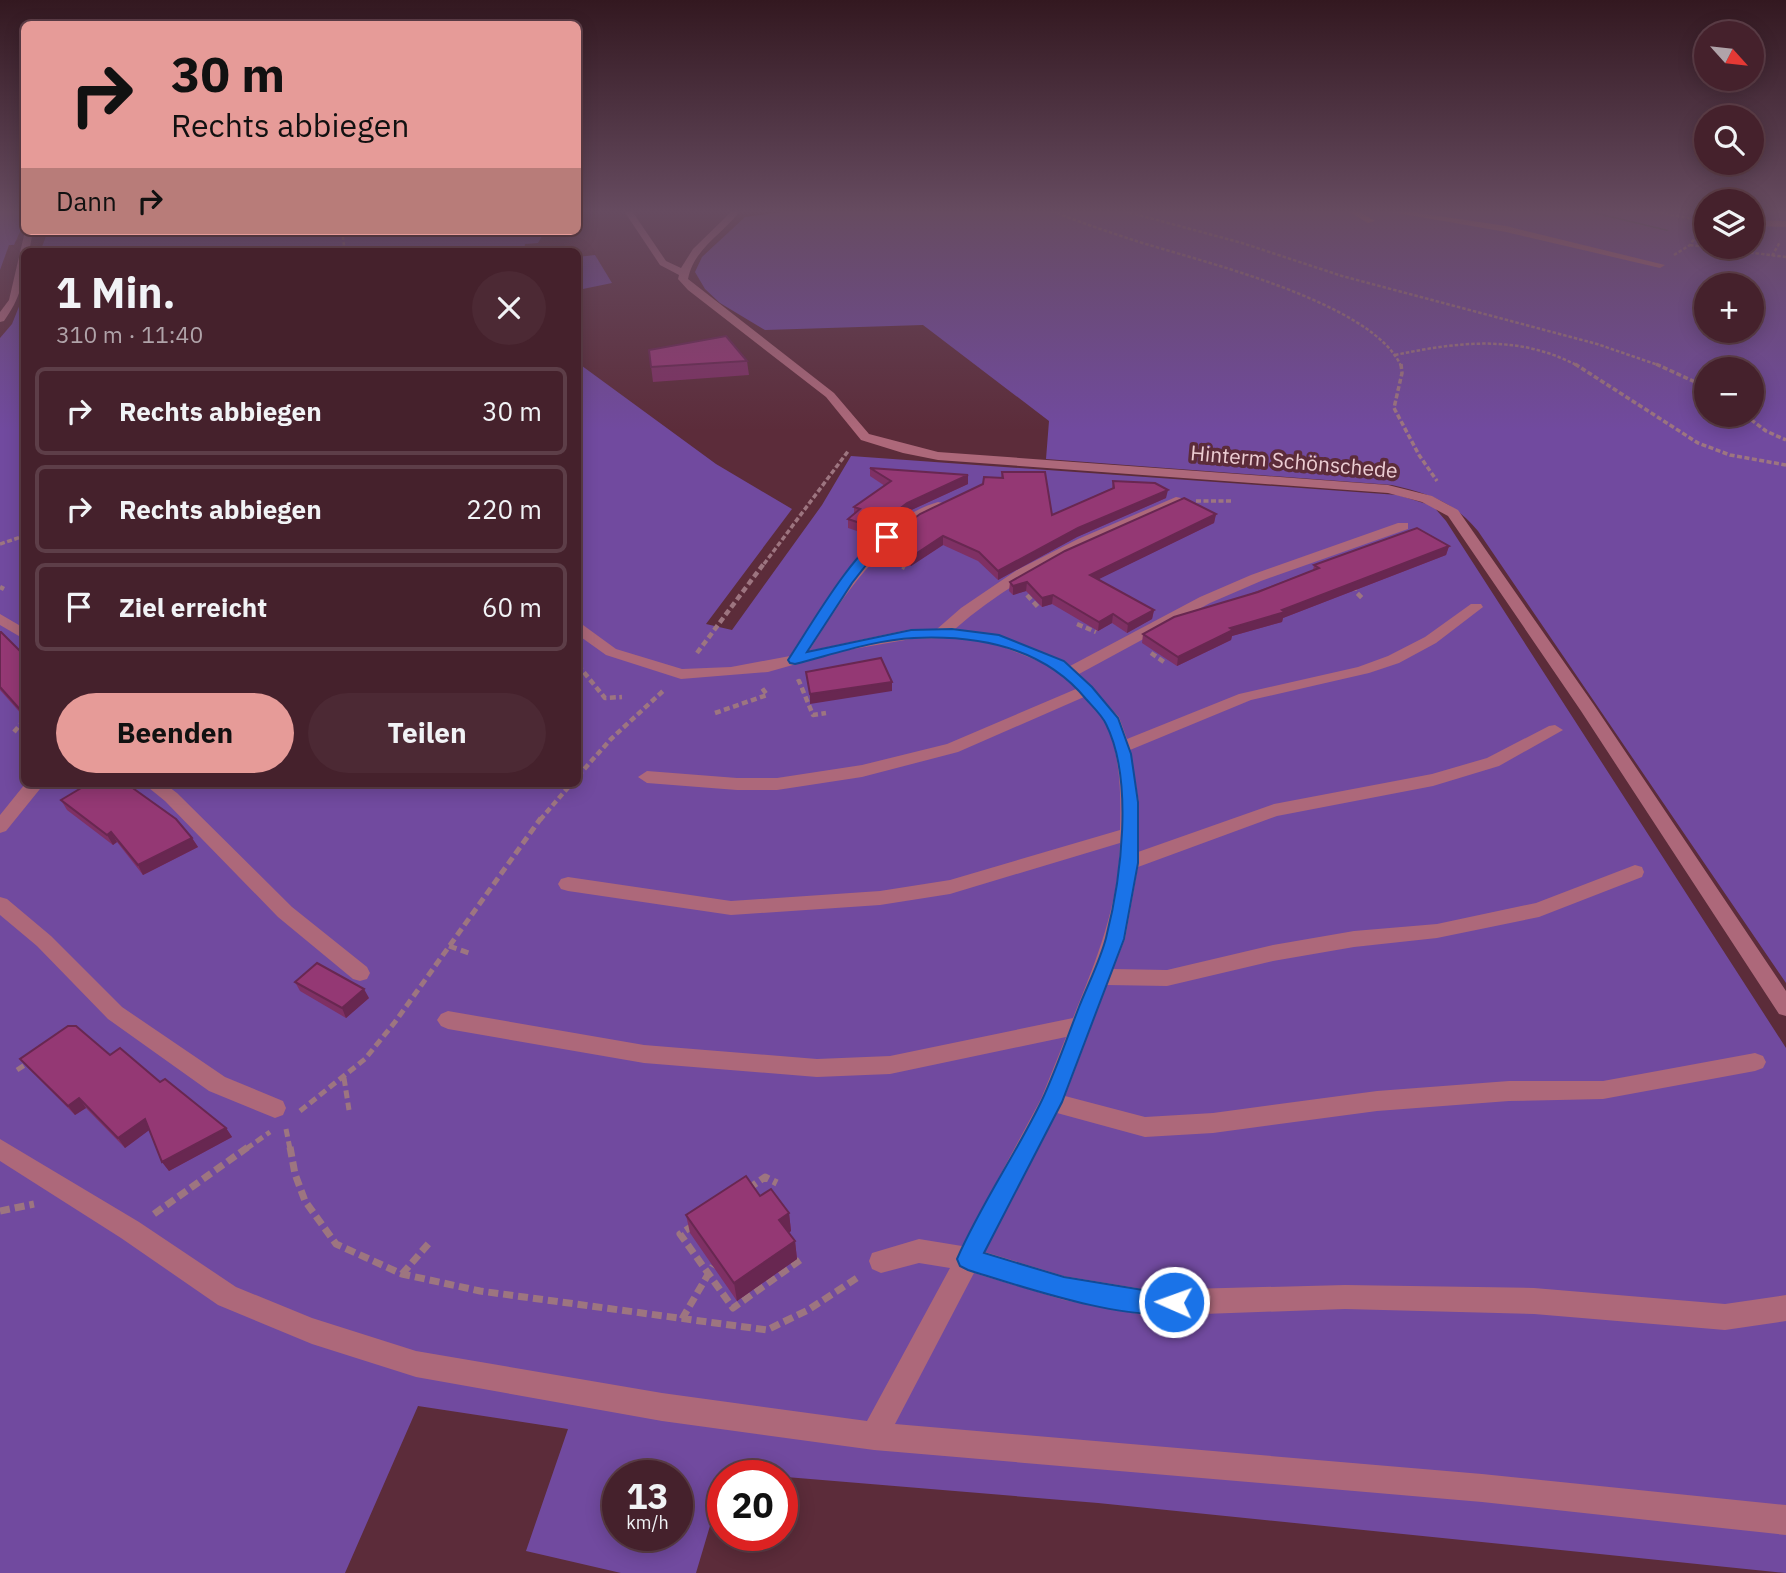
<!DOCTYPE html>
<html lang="de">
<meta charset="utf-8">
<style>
body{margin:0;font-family:"IBM Plex Sans",sans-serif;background:#4c2934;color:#f1f3f6;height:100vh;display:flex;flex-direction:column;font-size:26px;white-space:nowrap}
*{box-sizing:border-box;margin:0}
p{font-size:23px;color:#b0a3a9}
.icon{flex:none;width:38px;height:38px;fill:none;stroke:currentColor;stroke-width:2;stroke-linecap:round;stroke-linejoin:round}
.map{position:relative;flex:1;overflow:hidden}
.side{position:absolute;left:21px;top:248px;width:560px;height:539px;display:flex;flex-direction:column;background:#45212c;border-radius:10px;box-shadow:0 4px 18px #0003,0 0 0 2px #5d3e48}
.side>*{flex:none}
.hud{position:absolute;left:21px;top:21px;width:560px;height:214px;border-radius:10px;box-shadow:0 4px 18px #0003,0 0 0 2px #5d3e48;background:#e69b98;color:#111;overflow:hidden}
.needle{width:46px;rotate:117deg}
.fabs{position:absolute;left:1694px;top:21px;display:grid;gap:14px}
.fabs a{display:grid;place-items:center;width:70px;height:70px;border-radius:50%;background:#45212c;box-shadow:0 4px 18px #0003,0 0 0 2px #5d3e48;font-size:35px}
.speed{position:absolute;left:602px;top:1460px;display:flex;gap:14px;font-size:35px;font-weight:700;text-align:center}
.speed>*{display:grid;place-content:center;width:91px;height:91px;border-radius:50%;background:#45212c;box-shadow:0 4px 18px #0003,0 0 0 2px #5d3e48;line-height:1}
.speed small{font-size:18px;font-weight:400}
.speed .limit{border:10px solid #d22;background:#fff;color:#111}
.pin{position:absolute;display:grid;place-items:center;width:60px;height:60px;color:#fff;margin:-30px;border-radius:14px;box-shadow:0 4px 10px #0006}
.me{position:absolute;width:77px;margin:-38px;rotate:272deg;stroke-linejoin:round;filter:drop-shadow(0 0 5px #0008)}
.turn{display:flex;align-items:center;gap:24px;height:147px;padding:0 35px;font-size:32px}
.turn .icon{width:91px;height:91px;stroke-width:2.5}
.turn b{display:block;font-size:49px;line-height:60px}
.then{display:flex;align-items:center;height:66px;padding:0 35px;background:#0003;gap:14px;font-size:26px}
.round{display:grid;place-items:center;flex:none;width:74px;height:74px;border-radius:37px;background:#4c2934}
.summary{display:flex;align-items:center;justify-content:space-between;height:119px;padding:0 35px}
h1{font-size:42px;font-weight:800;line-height:52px}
.cta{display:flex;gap:14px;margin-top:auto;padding:14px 35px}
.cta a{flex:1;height:80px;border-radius:42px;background:#e69b98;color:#111;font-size:28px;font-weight:800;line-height:80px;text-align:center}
.cta a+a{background:#4c2934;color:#f1f3f6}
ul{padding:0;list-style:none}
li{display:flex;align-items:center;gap:21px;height:88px;margin:0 14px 10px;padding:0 21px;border:4px solid #5d3e48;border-radius:10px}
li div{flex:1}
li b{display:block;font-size:26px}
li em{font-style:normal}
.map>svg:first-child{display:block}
.green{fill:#714a9f;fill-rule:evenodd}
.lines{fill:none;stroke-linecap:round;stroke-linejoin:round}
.stream{fill:#495769;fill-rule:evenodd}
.path-far4{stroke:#9d7580;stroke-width:2.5;stroke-dasharray:3.5 2;stroke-linecap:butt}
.path-far3{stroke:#9d7580;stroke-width:3.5;stroke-dasharray:5 2.5;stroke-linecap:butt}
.path-far2{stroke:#9d7580;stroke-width:4.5;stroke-dasharray:6 3.5;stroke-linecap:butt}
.path-far1{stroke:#9d7580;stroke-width:5;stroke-dasharray:8 4.5;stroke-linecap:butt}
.path{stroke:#9d7580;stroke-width:7;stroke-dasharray:10 5;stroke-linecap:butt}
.minor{fill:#ad687a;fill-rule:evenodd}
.wall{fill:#7f3064}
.shaded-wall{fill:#682751}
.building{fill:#943874;stroke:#682751;stroke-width:2}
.route{fill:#1a73e8;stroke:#114b97;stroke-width:2}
.labels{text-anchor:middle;stroke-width:7;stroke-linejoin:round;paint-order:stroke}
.street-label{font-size:21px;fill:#eccdd3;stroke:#5c2c3a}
</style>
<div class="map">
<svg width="1786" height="1573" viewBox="0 0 1786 1573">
<rect width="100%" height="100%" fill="#5c2c3a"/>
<!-- green -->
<path class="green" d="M0,211H24V223L14,245H9L0,270Z
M791,211H1706V247H1752V211H1786V983L1478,531C1454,502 1428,493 1392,485L1046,459L1049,421L923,325L765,330L720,303L705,289L695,272L702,257L745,217ZM1706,285H1752V331H1706ZM1706,369H1752V415H1706Z
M48,231H548L544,233L538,243L525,244L524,252H40Z
M595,255L612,283L578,290V257Z
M24,294V784H578V363L716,464L792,509L706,624L732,630L822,505L851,456L1398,495L1433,506L1446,521L1786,1048V1573L1098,1503L726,1472L696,1573H621L526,1551L568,1429L418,1406L345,1573H0V338L12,324ZM618,1475H677V1535H618Z"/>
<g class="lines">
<!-- stream -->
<path class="stream" d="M1583,211H1590L1669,230L1667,231Z"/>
<!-- path-far4 -->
<path class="path-far4" d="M1052,211C1079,222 1106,231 1133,240C1198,261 1372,301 1401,366
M1124,211L1242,243L1342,276L1597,344L1661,366
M1649,211L1706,221
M1683,211L1706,216
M342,231L345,252
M1690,245L1786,257
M1674,255L1690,245L1706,221
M1772,256L1780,242
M1395,355C1458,342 1519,334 1578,366"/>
<!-- path-far3 -->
<path class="path-far3" d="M1401,364L1402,373L1394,408L1419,455L1437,481
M1575,364L1698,443L1730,455L1786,465
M1656,364L1706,387
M1745,415L1766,431L1786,440
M1196,501H1233
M0,544L24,536
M893,562L897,564
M764,564L849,450"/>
<!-- path-far2 -->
<path class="path-far2" d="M894,562L905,568
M1354,585L1355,591L1363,599
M0,587L4,589
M1027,595L1038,607
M1077,624L1096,632
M697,653L765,562
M1151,653L1164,662
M578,665L605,698L622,697
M797,682L799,681L813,715L826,713
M715,713L767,695L762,688
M14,732L24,720
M578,776L611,739L663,691
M540,820L571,784"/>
<!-- path-far1 -->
<path class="path-far1" d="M449,946L469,953
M17,1070L28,1063
M344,1078L349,1110
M300,1111L365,1059L395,1022L541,818
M286,1129L290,1149
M246,1149L270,1132"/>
<!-- path -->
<path class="path" d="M290,1147L295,1174L305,1201L336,1244L402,1274L480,1291L767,1330L808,1310L860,1276
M748,1189L765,1177L777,1183
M0,1211L34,1204
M154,1214L248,1147
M694,1225L680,1234L733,1308L803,1258
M402,1274L430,1242
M682,1319L713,1266"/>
<!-- minor -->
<path class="minor" d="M624,211H632L666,261L681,268L693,249L732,211H740C723,234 694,248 688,279L834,393L869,434L938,452L1388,485L1432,496L1458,510L1594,705L1786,991V1016L1779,1014L1581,711L1448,516L1422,502L1388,493L938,460L903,453L861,440L826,397L688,290L678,279L679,275L660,265Z
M1348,211H1358L1375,221L1368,223Z
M1386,211H1405L1506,226L1665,265L1660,268L1506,232Z
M1752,220L1786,221V227L1752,226Z
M25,231H33L29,252H24C24,282 21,297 4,321L0,322V312L9,300Z
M1176,497L1181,498V504C1101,538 1021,571 955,629L999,635L1065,661L1070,666L1200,597L1251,575L1398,523H1408V529L1261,581L1210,603L1079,674L1119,717L1127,739L1239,694L1358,667L1388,656L1425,637L1471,604H1481L1483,607L1436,643L1399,663L1369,673L1251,700L1130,750L1139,802L1138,852L1274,804L1432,774L1487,758L1549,726L1555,725L1563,730L1499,766L1433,786L1277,816L1138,867L1125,939L1113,969L1167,970L1273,945L1354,931L1437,924L1536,903L1635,865L1642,867L1644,872L1642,877L1539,917L1437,938L1354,947L1273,961L1167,986L1107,985L1065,1096L1145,1117L1213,1113L1377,1091L1509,1081H1603L1755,1053L1763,1056L1766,1062L1763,1068L1755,1071L1603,1099L1509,1101L1377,1111L1213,1133L1145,1137L1057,1113L985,1252L1064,1276L1149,1290L1345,1285L1534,1288L1725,1304L1786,1295V1321L1725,1330L1534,1314L1345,1309L1149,1316L1064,1300L974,1273L895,1424L1482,1474L1786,1505V1535L1482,1502L874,1450L662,1421L416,1377L312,1344L218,1305L121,1238L0,1161V1139L139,1222L236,1287L312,1318L416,1351L662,1393L867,1421L950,1268L919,1263L881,1273L872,1269L869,1261L872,1253L919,1239L962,1246L1041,1099L1066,1037L890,1074L817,1077L644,1063L448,1029L441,1026L437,1020L441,1014L448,1011L644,1045L817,1059L890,1056L1073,1018C1096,961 1119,905 1120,843L950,894L880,905L731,915L568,891L561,889L558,884L561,879L568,877L731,901L880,891L950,880L1120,830C1121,797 1121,753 1105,722C1101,713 1091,705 1084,697L958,752L862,777L777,790H737L647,783L638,777L647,771L737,778H777L862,765L947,744L1076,689L1053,667L991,642L952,638L911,639L842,651L768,672L681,679L606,655L578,635V624L583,625L616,649L682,669L731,667L790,656C825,602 871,521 938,502L943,503V509C875,546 849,588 809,651L911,629H937L961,608L1017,570L1078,539Z
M0,614L24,628V639L0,625Z
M25,784H44L6,831L0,833V815Z
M144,784H165L177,793L292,907L367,967L370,973L367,979L360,981L353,979L278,917L165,801Z
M0,897L7,899L51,936L122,1007L225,1077L283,1101L286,1108L283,1115L275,1118L209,1091L108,1019L37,946L0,915Z"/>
</g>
<!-- wall -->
<path class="wall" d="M649,350L747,361L749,375L653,382Z
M870,468L968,484L907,512L875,537L848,528V519L854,514V507L885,486L870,476Z
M1002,472L1052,515L1112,488L1113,481L1166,498L1077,537L998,580L978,561L943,545L911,566L884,554V545L894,539V534L1001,478Z
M1216,514L1214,523L1098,579L1154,610L1152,619L1127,633L1112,623L1098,631L1052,604L1042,607L1026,591L1013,595L1009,591L1010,582Z
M1449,546L1446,555L1283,618L1282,622L1232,636L1231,640L1177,666L1142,643L1143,634L1313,570L1314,565Z
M0,632L24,655V717L0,690Z
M61,800L192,838L198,847L143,875L117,842L113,845L67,810Z
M295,982L369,998L346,1018L300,991Z
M110,1055L226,1128L232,1137L169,1171L162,1162L149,1130L125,1148L86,1108L75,1115L28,1068L20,1059Z
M789,1213L791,1231L789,1233L795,1241L797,1259L737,1301L690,1233L686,1215Z"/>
<!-- shaded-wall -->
<path class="shaded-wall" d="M968,475V484L907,512L875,537V528L907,503Z
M1168,490L1166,498L1077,537L998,580V571L1078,528Z
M1216,514L1214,523L1089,584L1090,575Z
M943,536V545L911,566V557Z
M1449,546L1446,555L1283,618L1282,622L1232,636L1231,640L1177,666L1178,657L1230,628L1282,610Z
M1027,582L1026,591L1013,595V586Z
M1053,595L1052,604L1042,607V598Z
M1154,610L1152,619L1127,633L1128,624Z
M1113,614L1112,623L1098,631L1099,622Z
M892,682V691L810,704V694Z
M111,832L117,842L113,845L107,835Z
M192,838L198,847L143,875L138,865Z
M364,989L369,998L346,1018L342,1008Z
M79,1098L86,1108L75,1115L68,1106Z
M145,1119L152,1128L125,1148L118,1138Z
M226,1128L232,1137L169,1171L162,1162Z
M789,1213L791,1231L781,1238L779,1220Z
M795,1241L797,1259L737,1301L734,1283Z"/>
<!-- building -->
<path class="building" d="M726,336L747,361L651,367L649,350Z
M870,468L968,475L907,503L875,528L848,519L860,509L854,507L891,481Z
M1002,472H1045L1052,515L1114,488L1113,481L1155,483L1168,490L1078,528L998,571L979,552L943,536L911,557L884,545L899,536L894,534L920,514L983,484L984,477L1003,478Z
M1184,498L1216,514L1090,575L1154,610L1128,624L1113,614L1099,622L1053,595L1042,598L1027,582L1013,586L1010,582L1065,551Z
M1417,528L1449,546L1282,610L1285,612L1230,628L1233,630L1178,657L1143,634L1174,617L1258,592L1319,568L1314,565Z
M0,632H1L24,655V714L0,687Z
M881,658L892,682L810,694L806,672Z
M88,784H127L176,819L192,838L138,865L111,832L107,835L61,800Z
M317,963L364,989L342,1008L295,982Z
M68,1026H76L110,1055L120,1048L160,1082L165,1079L226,1128L162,1162L145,1119L118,1138L79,1098L68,1106L20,1059Z
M746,1176L760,1196L771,1189L789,1213L779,1220L795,1241L734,1283L686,1215Z"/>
<!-- sky -->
<linearGradient id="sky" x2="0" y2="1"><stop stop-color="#331820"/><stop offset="0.49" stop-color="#664b60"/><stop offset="1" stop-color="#664b60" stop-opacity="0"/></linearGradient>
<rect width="1786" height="431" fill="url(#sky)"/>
<!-- route -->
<path class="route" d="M887,533L894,537L874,555L852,583L807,652L911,630L952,629L999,635L1064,661L1092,687L1118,718L1131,754L1138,802V863L1124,939L1062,1102L984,1253L1064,1277L1149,1291H1174L1182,1294L1186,1302L1182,1310C1139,1327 1014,1284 968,1270L960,1266L957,1259C981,1204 1016,1154 1042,1100C1056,1070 1067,1038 1079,1007C1088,984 1100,961 1106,938C1121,879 1134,780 1106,724C1102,715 1093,707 1086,699C1044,648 978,635 914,638C874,640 834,654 795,664L790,663L788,660C808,630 857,544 887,533Z"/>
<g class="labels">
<!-- street labels -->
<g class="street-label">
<text transform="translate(1294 462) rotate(5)" y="7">Hinterm Schönschede</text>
</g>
</g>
</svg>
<div class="fabs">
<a><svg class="needle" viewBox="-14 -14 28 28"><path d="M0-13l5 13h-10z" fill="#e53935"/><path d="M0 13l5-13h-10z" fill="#b0a3a9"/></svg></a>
<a><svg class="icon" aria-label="search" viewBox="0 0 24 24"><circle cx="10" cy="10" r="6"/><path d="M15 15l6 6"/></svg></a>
<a><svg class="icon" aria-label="layers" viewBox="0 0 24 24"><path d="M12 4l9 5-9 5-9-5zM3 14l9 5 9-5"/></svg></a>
<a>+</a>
<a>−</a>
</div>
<div class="speed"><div>13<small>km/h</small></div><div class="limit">20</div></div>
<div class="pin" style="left:887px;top:537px;background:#d93025"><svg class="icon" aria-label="arrive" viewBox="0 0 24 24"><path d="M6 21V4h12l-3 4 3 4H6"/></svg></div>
<svg class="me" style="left:1174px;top:1302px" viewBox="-20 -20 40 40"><circle r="17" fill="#1a73e8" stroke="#fff" stroke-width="3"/><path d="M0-11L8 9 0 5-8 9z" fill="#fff"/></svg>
<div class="hud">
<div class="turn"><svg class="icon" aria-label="right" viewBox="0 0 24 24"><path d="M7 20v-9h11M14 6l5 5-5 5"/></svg><div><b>30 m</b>Rechts abbiegen</div></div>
<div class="then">Dann<svg class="icon" aria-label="right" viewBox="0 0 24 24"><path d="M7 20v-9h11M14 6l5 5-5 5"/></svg></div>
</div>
<section class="side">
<div class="summary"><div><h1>1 Min.</h1><p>310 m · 11:40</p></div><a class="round"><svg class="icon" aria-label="close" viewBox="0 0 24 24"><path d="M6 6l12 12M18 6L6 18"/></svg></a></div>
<ul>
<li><svg class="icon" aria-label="right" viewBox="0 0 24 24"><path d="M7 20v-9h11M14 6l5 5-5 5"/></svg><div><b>Rechts abbiegen</b></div><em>30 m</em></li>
<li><svg class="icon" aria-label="right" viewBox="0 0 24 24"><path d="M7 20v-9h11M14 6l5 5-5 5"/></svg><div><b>Rechts abbiegen</b></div><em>220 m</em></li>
<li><svg class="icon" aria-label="arrive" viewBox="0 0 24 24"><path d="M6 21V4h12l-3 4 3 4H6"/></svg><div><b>Ziel erreicht</b></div><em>60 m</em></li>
</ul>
<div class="cta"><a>Beenden</a><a>Teilen</a></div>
</section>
</div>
